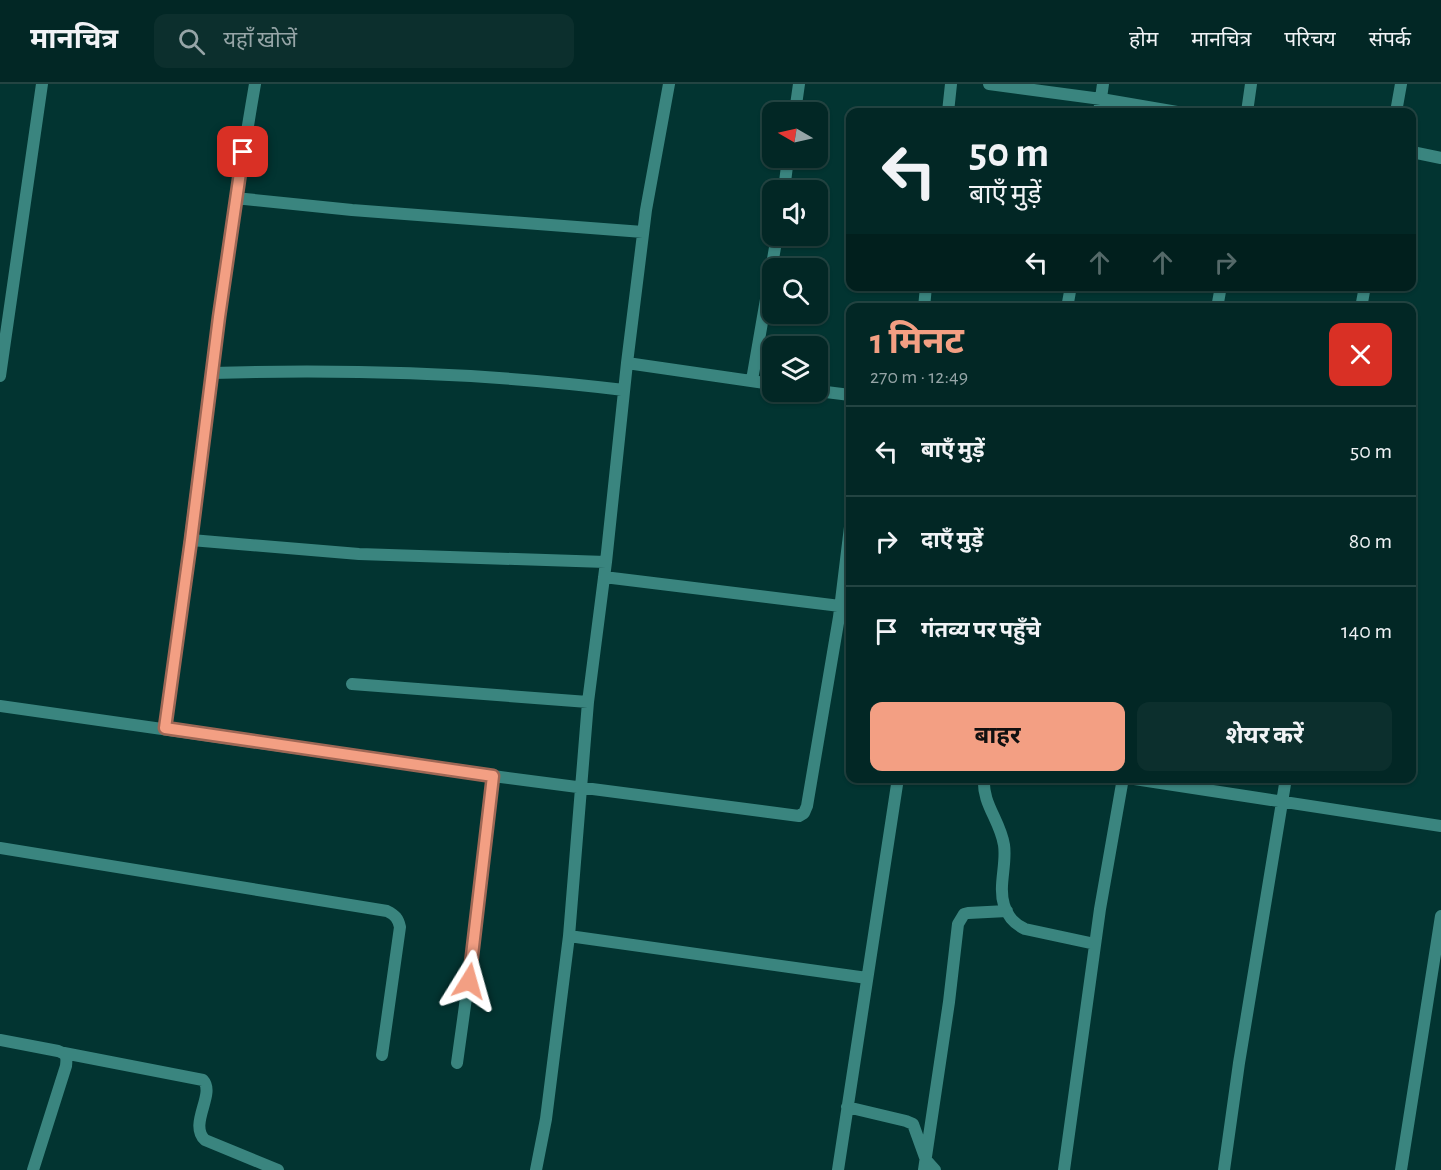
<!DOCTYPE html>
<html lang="hi">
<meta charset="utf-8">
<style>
body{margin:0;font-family:"Alegreya Sans","Noto Sans Devanagari",sans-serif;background:#0c2f2d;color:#f1f3f6;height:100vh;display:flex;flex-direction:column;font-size:22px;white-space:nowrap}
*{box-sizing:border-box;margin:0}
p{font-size:20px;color:#96a5a7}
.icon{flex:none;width:33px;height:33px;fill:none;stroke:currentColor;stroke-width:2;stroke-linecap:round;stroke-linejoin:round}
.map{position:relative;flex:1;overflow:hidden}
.panel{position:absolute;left:846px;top:219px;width:570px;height:480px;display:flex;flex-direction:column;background:#022725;border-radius:12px;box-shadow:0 2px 4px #0004,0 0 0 2px #234442}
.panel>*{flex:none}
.banner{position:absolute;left:846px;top:24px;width:570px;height:183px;border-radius:12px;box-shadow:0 2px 4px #0004,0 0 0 2px #234442;background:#022725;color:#f1f3f6;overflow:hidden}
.needle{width:39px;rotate:279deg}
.fabs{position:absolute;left:762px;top:18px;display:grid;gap:12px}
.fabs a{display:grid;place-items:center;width:66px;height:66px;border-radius:12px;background:#022725;box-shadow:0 2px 4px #0004,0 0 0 2px #234442;font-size:30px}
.pin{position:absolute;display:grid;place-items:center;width:51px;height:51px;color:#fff;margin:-26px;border-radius:12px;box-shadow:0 3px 9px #0006}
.me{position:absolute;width:66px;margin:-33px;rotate:8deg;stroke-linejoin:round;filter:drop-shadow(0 0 4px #0008)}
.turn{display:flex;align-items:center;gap:21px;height:126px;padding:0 24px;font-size:27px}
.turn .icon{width:78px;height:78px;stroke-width:2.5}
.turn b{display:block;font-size:42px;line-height:51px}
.lanes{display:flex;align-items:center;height:57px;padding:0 24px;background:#0003;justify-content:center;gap:30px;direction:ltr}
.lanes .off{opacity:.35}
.round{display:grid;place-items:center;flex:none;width:63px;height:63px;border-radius:12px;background:#0c2f2d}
.headline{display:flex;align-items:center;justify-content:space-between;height:102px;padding:0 24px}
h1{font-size:36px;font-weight:700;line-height:45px;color:#f39f83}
.button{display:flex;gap:12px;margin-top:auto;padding:12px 24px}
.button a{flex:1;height:69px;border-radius:12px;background:#f39f83;color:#111;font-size:24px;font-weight:700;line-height:69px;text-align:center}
.button a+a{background:#0c2f2d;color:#f1f3f6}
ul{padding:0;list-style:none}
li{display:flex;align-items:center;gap:18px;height:90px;padding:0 24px;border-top:2px solid #234442}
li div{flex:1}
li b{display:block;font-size:22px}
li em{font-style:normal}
header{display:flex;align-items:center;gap:36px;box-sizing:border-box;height:84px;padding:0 30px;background:#022725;border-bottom:2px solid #234442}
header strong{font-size:28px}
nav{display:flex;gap:33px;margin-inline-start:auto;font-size:21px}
.search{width:420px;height:54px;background:#0c2f2d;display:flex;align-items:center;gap:15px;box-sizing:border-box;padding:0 21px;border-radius:12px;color:#96a5a7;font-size:22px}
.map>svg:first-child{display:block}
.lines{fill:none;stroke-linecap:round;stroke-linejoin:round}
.street{stroke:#3a857f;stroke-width:12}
.route-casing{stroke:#9e6755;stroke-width:15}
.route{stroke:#f39f83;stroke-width:10}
</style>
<header>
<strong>मानचित्र</strong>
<div class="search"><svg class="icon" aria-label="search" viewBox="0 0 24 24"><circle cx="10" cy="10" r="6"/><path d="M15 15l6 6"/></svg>यहाँ खोजें</div>
<nav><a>होम</a><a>मानचित्र</a><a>परिचय</a><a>संपर्क</a></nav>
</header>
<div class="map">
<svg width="1441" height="1086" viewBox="0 0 1441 1086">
<rect width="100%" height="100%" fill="#023431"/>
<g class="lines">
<!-- street -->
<path class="street" d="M989,0L1101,15L1177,28
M795,28L799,0
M948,28L951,0
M1099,28L1103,0
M1247,28L1251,0
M1396,28L1401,0
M1412,68L1441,74
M784,106L788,74
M235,114L352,126L643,148
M924,224L926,202
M1067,224L1071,202
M1217,224L1221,202
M1361,224L1365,202
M627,279L772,300
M212,289C349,285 487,289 624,306
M0,292L42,0
M752,296L777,152
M818,307L850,311
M191,456L359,470L606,478
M604,493L840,522
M352,600L588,618
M0,622L493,692L799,732L804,729L807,722L839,533L850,443
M165,644C195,429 218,214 255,0
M984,694C982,720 1000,736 1004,761C1007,780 998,802 1004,821C1008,833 1014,840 1025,845L1095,860
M1128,694L1441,742
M0,764L387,827C395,831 398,834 400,843L382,971
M569,852L867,894
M0,956L58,967C67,970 67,973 66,982L33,1086
M64,969L203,996C216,1010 188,1040 205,1056L278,1086
M457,979L477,835L493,692
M847,1023L906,1037L913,1040L926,1076L935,1086
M536,1086L546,1035L569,852L588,618L606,478L627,279L646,126L669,0
M838,1086L898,694
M924,1086L949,918L958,840L964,830L968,829L1007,827
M1064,1086L1100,825L1123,694
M1224,1086L1239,979L1286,694
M1401,1086L1441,832"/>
</g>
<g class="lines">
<!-- route casing -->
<g class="route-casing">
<path id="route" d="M243,68L219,233L191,456L165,644L493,692L469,897"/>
</g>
<!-- route -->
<use href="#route" class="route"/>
</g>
</svg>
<div class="fabs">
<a><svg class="needle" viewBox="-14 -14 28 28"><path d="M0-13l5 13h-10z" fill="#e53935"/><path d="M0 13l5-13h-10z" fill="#96a5a7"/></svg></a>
<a><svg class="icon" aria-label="sound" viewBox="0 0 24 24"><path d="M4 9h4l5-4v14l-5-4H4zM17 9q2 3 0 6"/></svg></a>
<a><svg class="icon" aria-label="search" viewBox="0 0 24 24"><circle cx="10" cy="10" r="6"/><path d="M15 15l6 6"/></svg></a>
<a><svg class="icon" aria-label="layers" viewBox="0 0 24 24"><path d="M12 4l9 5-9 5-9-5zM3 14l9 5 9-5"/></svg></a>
</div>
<div class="pin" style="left:243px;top:68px;background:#d93025"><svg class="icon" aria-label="arrive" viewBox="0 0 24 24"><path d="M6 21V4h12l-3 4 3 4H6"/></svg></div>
<svg class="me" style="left:469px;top:897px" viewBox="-20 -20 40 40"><path d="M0-17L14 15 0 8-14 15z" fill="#f39f83" stroke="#fff" stroke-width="4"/></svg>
<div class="banner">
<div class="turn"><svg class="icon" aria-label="left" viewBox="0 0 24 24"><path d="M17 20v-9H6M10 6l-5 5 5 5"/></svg><div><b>50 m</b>बाएँ मुड़ें</div></div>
<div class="lanes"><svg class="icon" aria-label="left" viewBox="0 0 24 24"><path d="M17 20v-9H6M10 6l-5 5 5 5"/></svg><svg class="icon off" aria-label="ahead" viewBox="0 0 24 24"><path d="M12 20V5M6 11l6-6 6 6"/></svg><svg class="icon off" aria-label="ahead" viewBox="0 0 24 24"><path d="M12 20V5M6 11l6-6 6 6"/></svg><svg class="icon off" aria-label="right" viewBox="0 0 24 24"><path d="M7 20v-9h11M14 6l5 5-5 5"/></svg></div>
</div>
<section class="panel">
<div class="headline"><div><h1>1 मिनट</h1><p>270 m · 12:49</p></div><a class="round" style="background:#d93025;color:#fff"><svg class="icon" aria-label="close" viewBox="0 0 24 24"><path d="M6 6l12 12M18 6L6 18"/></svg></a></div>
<ul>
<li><svg class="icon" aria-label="left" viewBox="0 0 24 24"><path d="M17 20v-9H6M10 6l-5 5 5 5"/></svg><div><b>बाएँ मुड़ें</b></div><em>50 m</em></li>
<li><svg class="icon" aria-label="right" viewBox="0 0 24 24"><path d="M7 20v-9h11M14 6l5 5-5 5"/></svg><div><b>दाएँ मुड़ें</b></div><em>80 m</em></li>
<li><svg class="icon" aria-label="arrive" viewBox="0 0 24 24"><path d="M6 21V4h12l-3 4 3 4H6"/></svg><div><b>गंतव्य पर पहुँचे</b></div><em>140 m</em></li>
</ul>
<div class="button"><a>बाहर</a><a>शेयर करें</a></div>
</section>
</div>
